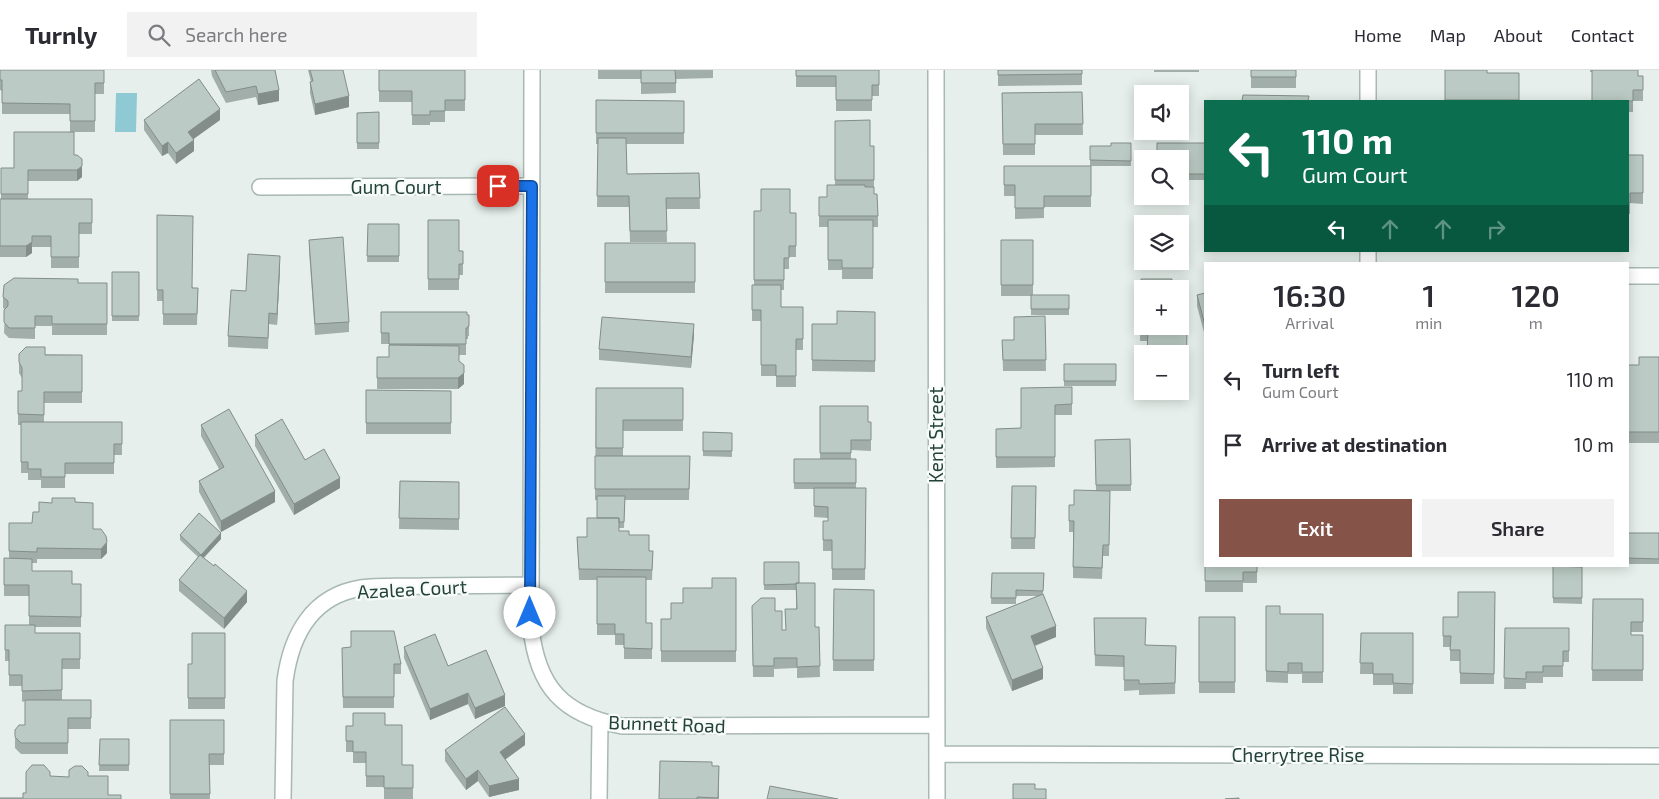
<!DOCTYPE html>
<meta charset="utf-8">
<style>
body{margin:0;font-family:"Exo 2",sans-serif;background:#f2f2f3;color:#2b2b33;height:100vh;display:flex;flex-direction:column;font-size:19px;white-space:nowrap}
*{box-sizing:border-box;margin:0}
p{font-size:16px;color:#7c7c81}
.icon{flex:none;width:28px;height:28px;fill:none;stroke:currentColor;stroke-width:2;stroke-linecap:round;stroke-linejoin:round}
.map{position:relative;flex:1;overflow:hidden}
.details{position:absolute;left:1204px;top:192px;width:425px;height:305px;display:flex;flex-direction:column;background:#fff;border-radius:0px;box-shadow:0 2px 12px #0003}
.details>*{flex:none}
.guide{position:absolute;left:1204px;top:30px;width:425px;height:152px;border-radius:0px;box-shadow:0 2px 12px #0003;background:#0b6e4f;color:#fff;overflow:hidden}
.controls{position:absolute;left:1134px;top:15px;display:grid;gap:10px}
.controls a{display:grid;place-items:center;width:55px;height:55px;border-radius:0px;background:#fff;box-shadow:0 2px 12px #0003;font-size:25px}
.pin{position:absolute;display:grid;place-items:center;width:42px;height:42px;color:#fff;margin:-21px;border-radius:10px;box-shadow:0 2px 8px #0006}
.me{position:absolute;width:55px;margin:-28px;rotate:0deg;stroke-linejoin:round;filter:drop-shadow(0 0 4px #0008)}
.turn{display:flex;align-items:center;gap:18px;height:105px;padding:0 15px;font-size:22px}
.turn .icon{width:65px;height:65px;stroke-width:2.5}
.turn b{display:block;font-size:35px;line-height:42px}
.lanes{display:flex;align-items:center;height:48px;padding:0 15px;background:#0003;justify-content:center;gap:25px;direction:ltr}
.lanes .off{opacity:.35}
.eta{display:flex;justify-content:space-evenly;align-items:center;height:85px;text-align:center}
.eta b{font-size:30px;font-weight:600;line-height:35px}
.primary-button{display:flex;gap:10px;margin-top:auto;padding:10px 15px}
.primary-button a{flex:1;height:58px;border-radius:0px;background:#855347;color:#fff;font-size:20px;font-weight:600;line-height:58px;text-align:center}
.primary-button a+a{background:#f2f2f3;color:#2b2b33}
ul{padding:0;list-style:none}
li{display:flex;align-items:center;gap:15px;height:65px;padding:0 15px}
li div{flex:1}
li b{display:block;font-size:19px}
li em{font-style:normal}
header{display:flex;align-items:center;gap:30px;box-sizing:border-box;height:70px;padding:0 25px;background:#fff;border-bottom:1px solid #e1e1e2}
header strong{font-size:24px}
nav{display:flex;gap:28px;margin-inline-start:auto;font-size:18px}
.search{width:350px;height:45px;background:#f2f2f3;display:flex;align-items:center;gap:12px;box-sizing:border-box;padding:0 18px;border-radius:0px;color:#7c7c81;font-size:19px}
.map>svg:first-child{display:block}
.water{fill:#8ec9d4}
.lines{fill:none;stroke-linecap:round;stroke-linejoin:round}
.street-casing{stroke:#a8b8b2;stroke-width:18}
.street{stroke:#fff;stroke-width:15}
.wall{fill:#a1aea9}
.shaded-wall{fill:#838d89}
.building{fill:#bbcac4;stroke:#838d89}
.route-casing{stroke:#114b97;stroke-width:12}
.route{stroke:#1a73e8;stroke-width:9}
.labels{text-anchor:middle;stroke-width:4.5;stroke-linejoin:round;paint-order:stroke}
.street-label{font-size:19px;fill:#24423a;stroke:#f7fbf9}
</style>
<header>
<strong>Turnly</strong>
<div class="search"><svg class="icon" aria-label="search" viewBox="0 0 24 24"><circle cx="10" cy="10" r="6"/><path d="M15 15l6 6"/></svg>Search here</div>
<nav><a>Home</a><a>Map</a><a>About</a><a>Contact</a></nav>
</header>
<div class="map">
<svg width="1659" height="729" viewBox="0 0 1659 729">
<rect width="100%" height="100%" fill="#e6efeb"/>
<!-- water -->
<path class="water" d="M116,23H137L136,62H115Z"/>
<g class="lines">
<!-- street casing -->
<g class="street-casing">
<path id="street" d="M532,0L531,557C537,617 563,645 622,656L936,655
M936,0L937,729
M1368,31V0
M260,117L532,116
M1368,194V181
M1628,206H1659
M937,684L1659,686
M283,729L285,611C291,565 312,526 361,518C381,515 403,517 423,516C459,516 495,515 531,515
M599,729L600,652"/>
</g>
<!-- street -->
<use href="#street" class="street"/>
</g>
<!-- wall -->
<path class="wall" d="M0,0H104V24H95V62H70V44H2V21L0,20Z
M211,0H275L279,31L258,35L256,27L226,33L212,6Z
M308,0H343L349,37L315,45L310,23V12H311Z
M379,0H465V41H445V52H430V55H412V32H379Z
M598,0H713V8L676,9V23L641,24V9H598Z
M796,0H879V26H872V41H836V17H796Z
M998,0H1082V15L998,16Z
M1154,0H1199V2H1154Z
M1251,0H1296V18H1251Z
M1445,0L1487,3H1519V31H1445Z
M1590,0H1638V6H1643V31H1633V42H1628V31L1592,2H1590Z
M1082,22L1083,65H1035V85H1003L1002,23Z
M596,30L684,31V74H626L627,104L699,103L700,139H666L667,172H630L629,137H597L598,74H596Z
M379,42V79H357V43Z
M144,50H220L193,69L194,81L176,94L168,83L162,86L144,60Z
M835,51L870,76H874V124L878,146V157H873V209H842V200H828V157H819V127H827L835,115Z
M1131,73V96H1091V137H1044V148L1015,149V126H1004V96H1090V76H1111Z
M1205,73V110H1180V89Z
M74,85L82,107L77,111H28V129H92V164H79V198H51V177H32V183L26,187H0V129H1V98H14Z
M1628,85H1643V134L1630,133V144H1628Z
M754,141L796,143V187H789V199H784V220H781V237H803V280H796V317H776V306H761V251H752V215H754Z
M157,145L193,218H198L197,255H163V231H157Z
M428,150L459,181H463V205H459V220H428Z
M368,154H399V192H367Z
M309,170L349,252V262L315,265L309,180Z
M1001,170H1033V225H1069V245H1031V226H1001Z
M605,173H695V223H605Z
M280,197L277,255L269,254L268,279L228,277V266L246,221Z
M112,202H139V251H112Z
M1141,209L1142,219L1178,259H1187L1186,322H1147L1180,321V284L1147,271H1140Z
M78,213H107V265H52V256H35V269L9,268L4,263L5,239L3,238V227Z
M1205,223V266L1197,236V225Z
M381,242L469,245V266H468V269H466V285H459V291L464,306V314L458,319H377V287H389V274H381Z
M875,242V302L812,301V254H837Z
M1045,246L1046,301H1003L1002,270H1014Z
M694,265L691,298L599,290V279Z
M19,284L82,285V333H44V352H122V385H114V404H65V418H41V410H28V403H21V355H18V321H22V308L19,303Z
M1659,287V373H1628V295H1639Z
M1064,294H1116V316H1064Z
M1072,317V345H1055V397L996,398V359L1021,358Z
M596,318H683V361H623V386H690L689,430H625L624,458H619V461L629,465L649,481H653L652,510H646V553H652V589H624V575H615V565H597V510H579L577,467H587L597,448V430H595Z
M366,320L451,321V364H366Z
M820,336L868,352H871V381L851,380V389H856V418H866L865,510H832V481H823V451H828V448L814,447V419H794V389H820Z
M201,355L275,432L221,462L199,422V411L219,399L201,366Z
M703,362L732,363V387L703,386Z
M255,365L305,390L340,418L294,445L255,376Z
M1130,369L1131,421H1110L1109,486H1103L1102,509L1073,508V462H1069V435H1074L1096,421L1095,370Z
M400,411L459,412V460L399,459Z
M1012,416H1036L1035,479H1011Z
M75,432L93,459L107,483L101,489H37V493H32V501L72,514H81V557H35V563H80V599H62V630H91V659H68V684H21L15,678V660L25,655V631L22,632V616H9V591H5V555H29V526H4V488L9,489V453H32L39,442Z
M1628,463H1659V494H1628Z
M180,465L221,469L204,488L247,532L224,559L179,521V510L198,487L180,470Z
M764,492L799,513L815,557H819L820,607L797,608V598L774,599V607H753L752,536L775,541L782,560H786L785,539H796V520H764Z
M1205,496H1257V513H1243V522H1205Z
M1553,496L1582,497V534L1553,533Z
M992,503H1044L1043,524L1056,567L1035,576L1043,609L1012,621L986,558V547L1038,526H1016V534H991Z
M736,508V592H661V549H671L683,533L712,518Z
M834,519L874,520V601H833Z
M1495,522L1494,614H1460V591H1450V577H1443V547H1458Z
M1593,529H1643V562H1631V565H1643V611H1592Z
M1266,536L1280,544H1323V613H1302V604H1288V613L1266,612Z
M1199,547H1235V623H1199Z
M1094,548L1146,575L1176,576L1175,624L1139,625V620L1124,621V597L1095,596Z
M1505,558H1569V592H1563V607H1543V613H1526V619H1504Z
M225,563V639H188V594H192Z
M1361,563H1413V624H1393V615H1373V604H1360Z
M404,577L448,596L505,636L475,649L468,634L430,650L404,588Z
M342,578L401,594V604H394V638H343Z
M170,650H224V695H209L210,729H170Z
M385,655L402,695H413V729H384V717H366V693H353V682H346V656Z
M100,669H129V701H99Z
M525,675L505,690L519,720L489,727L478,711L466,720L445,691V680Z
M712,696H719V729H659Z"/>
<!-- shaded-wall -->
<path class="shaded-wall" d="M279,20V31L258,35V24Z
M349,26V37L315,45V34Z
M220,39V50L188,73V62Z
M194,70V81L176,94V83Z
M168,72V83L162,86V76Z
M82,96V107L77,111V100Z
M32,172V183L26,187V176Z
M280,186V197L277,255V244Z
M694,254V265L691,298V287Z
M464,295V314L458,319V308Z
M340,408V418L294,445V434Z
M275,421V432L221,462V451Z
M221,463V469L201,490V485Z
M107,472V483L101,489V479Z
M247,521V532L224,559V548Z
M1056,556V567L1031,577V566Z
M1043,598V609L1012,621V610Z
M468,623V634L430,650V639Z
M505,625V636L475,649V638Z
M525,664V675L500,693V682Z
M478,700V711L466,720V709Z
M519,709V720L489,727V716Z"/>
<!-- building -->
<path class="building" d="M0,0H104V13H95V51H70V34L2,33V10H0Z
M215,0H275L279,20L258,24L256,16L226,22Z
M310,0H343L349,26L315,34L310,12L313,11Z
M379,0H465V30H445V41H430V45H412V21H379Z
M641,0H675L676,13H641Z
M796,0H879V15H872V30H836V6H796Z
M998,0H1082V4L998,5Z
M1251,0H1296V7H1251Z
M1445,0H1487V3H1519V30H1445Z
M1592,0H1638V6H1643V20H1633V31H1592Z
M199,9L220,39L188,62L194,70L176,83L168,72L162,76L144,50Z
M1082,22L1083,54H1035V74H1003L1002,23Z
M1243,25L1309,26L1308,31H1242Z
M596,30L684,31V63H596Z
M379,42V73H357V43Z
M870,50V76H874V110H835V51Z
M14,62H74V85H77L82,89V96L77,100H28V124H1V98H14Z
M598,68H626L627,104L699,103L700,128H666L667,161H630L629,126H597Z
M1111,73H1131V91L1090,90V76H1111Z
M1157,73H1205V104H1180V89H1157Z
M1628,85H1643V123H1630V133H1628Z
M1004,96H1091V126H1044V138H1015V115H1004Z
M827,115H865V117H874V124H877L878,146H819V127H827Z
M761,119H790V143H796V176H789V188H784V210H754V141H761Z
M0,129H92V153H79V187H51V166H32V172L26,176H0Z
M157,145L193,146L192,218H198L197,244H163V220H157Z
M428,150H459V181H463V194H459V209H428Z
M828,150H873V198H842V190H828Z
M368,154H399V186H367Z
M343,167L349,252L315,254L309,170Z
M1001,170H1033V215H1001Z
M605,173H695V212H605Z
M248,184L280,186L277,244L269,243L268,268L228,266L231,220L246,221Z
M112,202H139V246H112Z
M14,208L78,209V213H107V254H52V246H35V258H9L4,252V240L8,236V231L3,227L4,215Z
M1141,209H1172L1171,219H1142V256H1177V259H1187L1186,311H1180V284H1147L1148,260H1140Z
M752,215H781V237H803V269H796V306H776V295H761V240H752Z
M1205,223V255L1197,225Z
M1031,225H1069V239H1031Z
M837,241L875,242V291L812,290V254H837Z
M381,242H467V245H469V256H468V258H466V274H389V263H381Z
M1045,246L1046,290H1003L1002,270H1014V247Z
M602,247L694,254L691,287L599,279Z
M389,275L459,276V291L464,295V303L458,308H377V287H389Z
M26,277H45V285H82V322H44V345L18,344V321H22V298L19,292V284Z
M1639,287H1659V362H1628V295H1639Z
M1064,294H1116V311H1064Z
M1072,317V334L1055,335V387H996V359L1021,358V318Z
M596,318H683V350H623V378H596Z
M366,320L451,321V353H366Z
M820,336H868V352H871V370H851V383H820Z
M229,339L275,421L221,451L199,411L224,397L201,355Z
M282,349L305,390L324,379L340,408L294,434L255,365Z
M21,352H122V374H114V393H65V407H41V399H28V392H21Z
M703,362L732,363V381H703Z
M1130,369L1131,415H1096L1095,370Z
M595,386H690L689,419H595Z
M794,389H856V413H794Z
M400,411L459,412V449L399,448Z
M1012,416H1036L1035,468H1011Z
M814,418H866L865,499H832V470H823V451H828V437L814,436Z
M1074,420L1110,421L1109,475H1103L1102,498L1073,497L1074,451H1069V435H1074Z
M597,426H625L624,452H619V448H597Z
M52,428H75V432L93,433V459H101L106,466L107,472L101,479L37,478V482L9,481V453H32L33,442H39V432L52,433Z
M199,443L221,463L201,485L180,465Z
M587,448H619V461H629V465H649V481H653L652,500L579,499L577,467H587Z
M1628,463H1659V489L1628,488Z
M200,485L214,496L215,494L247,521L224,548L179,510Z
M4,488L32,489V501H72V514H81V547L29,546V515H4Z
M764,492H799V513H796V514L764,515Z
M1205,496H1257V502H1243V511H1205Z
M1553,496L1582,497V528H1553Z
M992,503H1044L1043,521L1016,520V528H991Z
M597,507H646V553H652V579L624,578V564H615V554H597Z
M712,508H736V581H661V549H671V533H683V518H712Z
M796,513H815V557H819L820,596L797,597V588H774V596H753L752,536L761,528H775V541H782V560H786L785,539H797Z
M834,519L874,520V590H833Z
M1458,522H1495L1494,604L1460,603V580H1450L1451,566H1443V547H1458Z
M1043,524L1056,556L1031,566L1043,598L1012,610L986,547Z
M1593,529H1643V552H1631V565H1643V600H1592Z
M1266,536H1280V544H1323V602H1302V593H1288V602L1266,601Z
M1199,547H1235V612H1199Z
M1094,548H1146L1145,575L1176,576L1175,613L1139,614V610H1124V586L1095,585Z
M5,555H35V563H80V589H62V620L22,621V605H9V580H5Z
M1505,558H1569V581H1563V596H1543V602H1526V609L1504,608Z
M351,561H394L401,594H394V627H343L342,578L351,577Z
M192,563H225V628H188V594H192Z
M1361,563H1413V614L1393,613V604H1373V593H1360Z
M435,564L448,596L486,580L505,625L475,638L468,623L430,639L404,577Z
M25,630H91V648H68V673H21L15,667V660L19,655H25Z
M505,637L525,664L500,682L519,709L489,716L478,700L466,709L445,680Z
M353,643H385V655H402V695H413V718H384V706H366V682H353V671H346V656H353Z
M170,650H224V684H209L210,724H170Z
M100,669H129V695H99Z
M660,691L712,692V696H719L718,728L697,727V729H659Z
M32,695H44L50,702V706L69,707V700L75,696H82L88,702V706H108V725H121V729H0V728H23V723H26V702Z
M1013,714H1035V719H1046V729H1013Z
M770,716L838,729H767Z
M1239,728V729H1225Z"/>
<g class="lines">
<!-- route casing -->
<g class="route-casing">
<path id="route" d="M498,116H532L530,543"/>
</g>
<!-- route -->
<use href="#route" class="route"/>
</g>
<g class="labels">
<!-- street labels -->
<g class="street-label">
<text x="396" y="124">Gum Court</text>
<text transform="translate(936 365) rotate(-90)" y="7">Kent Street</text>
<text transform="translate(412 519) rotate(-3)" y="7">Azalea Court</text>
<text transform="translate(667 654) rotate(2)" y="7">Bunnett Road</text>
<text x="1298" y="692">Cherrytree Rise</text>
</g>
</g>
</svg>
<div class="controls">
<a><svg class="icon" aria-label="sound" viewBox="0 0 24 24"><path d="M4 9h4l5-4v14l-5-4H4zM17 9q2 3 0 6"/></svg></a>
<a><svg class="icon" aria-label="search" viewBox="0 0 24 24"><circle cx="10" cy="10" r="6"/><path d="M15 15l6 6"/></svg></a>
<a><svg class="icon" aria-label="layers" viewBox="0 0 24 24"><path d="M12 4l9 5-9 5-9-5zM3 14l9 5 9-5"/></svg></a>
<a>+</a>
<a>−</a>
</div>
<div class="pin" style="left:498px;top:116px;background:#d93025"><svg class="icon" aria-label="arrive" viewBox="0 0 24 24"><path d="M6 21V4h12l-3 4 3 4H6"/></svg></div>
<svg class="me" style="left:530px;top:543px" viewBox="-20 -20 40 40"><circle r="19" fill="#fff"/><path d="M0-13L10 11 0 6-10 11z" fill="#1a73e8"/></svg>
<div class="guide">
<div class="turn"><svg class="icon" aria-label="left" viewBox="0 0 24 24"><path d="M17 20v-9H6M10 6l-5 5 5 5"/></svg><div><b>110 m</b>Gum Court</div></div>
<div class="lanes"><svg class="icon" aria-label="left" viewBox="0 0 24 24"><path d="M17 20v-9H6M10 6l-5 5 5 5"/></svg><svg class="icon off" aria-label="ahead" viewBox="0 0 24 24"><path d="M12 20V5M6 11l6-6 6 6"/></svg><svg class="icon off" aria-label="ahead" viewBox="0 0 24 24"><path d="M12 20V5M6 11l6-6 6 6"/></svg><svg class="icon off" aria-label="right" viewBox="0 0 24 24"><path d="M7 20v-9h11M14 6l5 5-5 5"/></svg></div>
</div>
<section class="details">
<div class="eta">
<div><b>16:30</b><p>Arrival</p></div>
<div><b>1</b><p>min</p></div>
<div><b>120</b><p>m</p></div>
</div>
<ul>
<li><svg class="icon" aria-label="left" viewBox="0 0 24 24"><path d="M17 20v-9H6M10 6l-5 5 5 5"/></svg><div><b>Turn left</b><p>Gum Court</p></div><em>110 m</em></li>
<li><svg class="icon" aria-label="arrive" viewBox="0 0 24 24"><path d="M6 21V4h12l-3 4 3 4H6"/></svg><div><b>Arrive at destination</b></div><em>10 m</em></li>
</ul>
<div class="primary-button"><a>Exit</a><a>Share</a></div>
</section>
</div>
